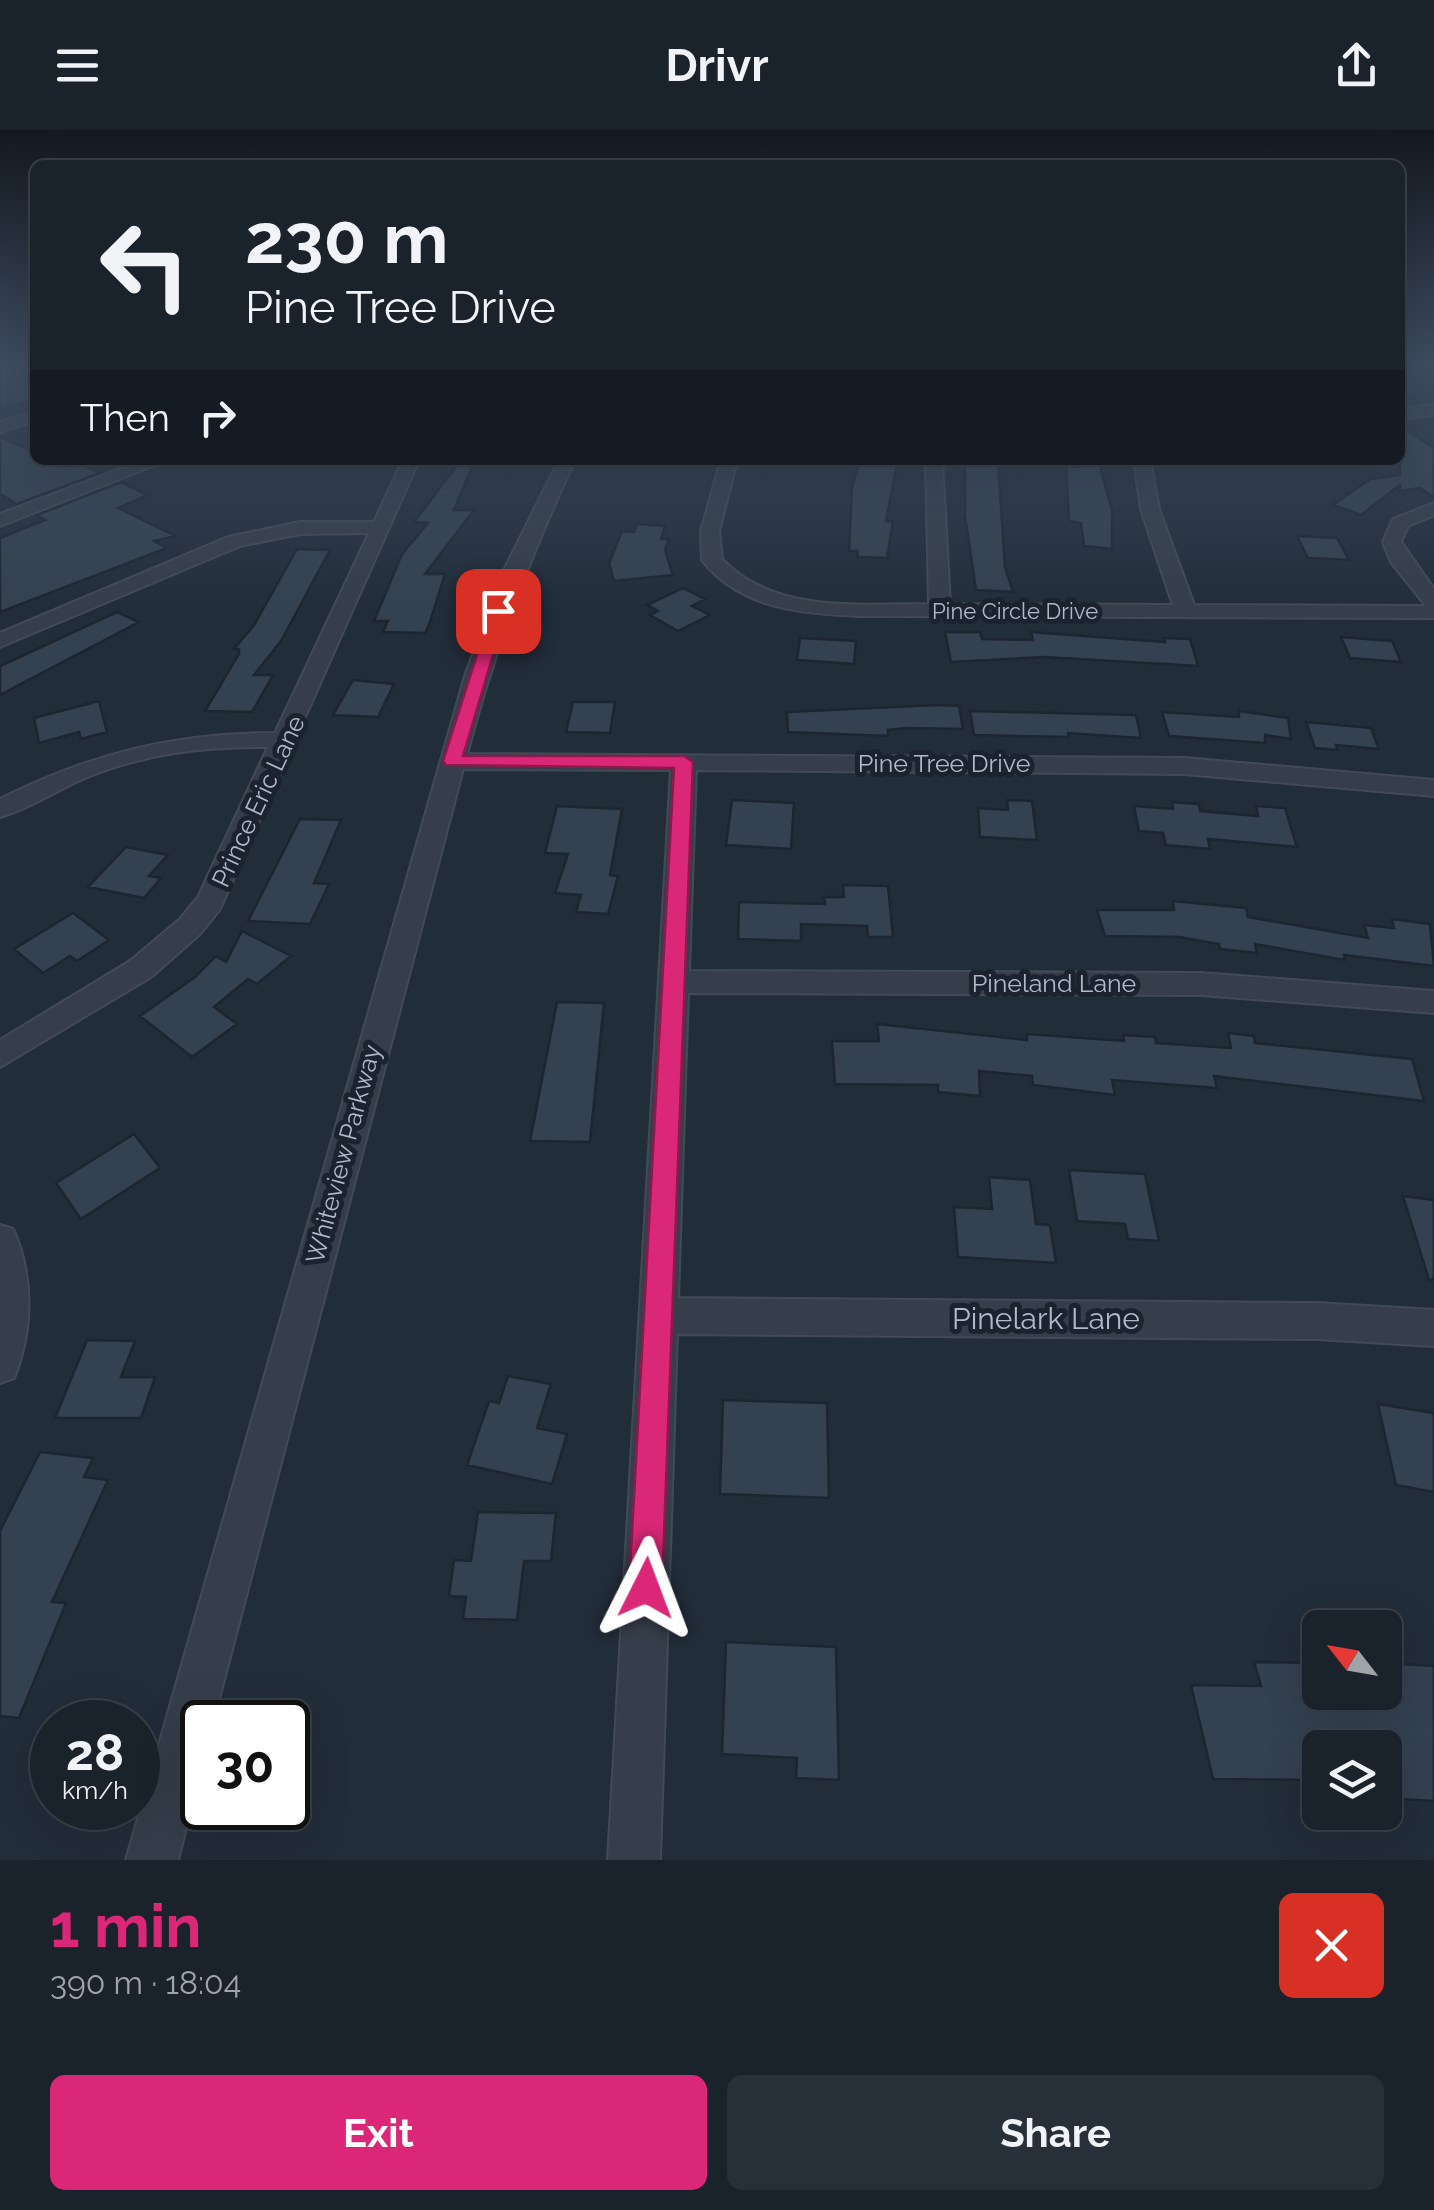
<!DOCTYPE html>
<meta charset="utf-8">
<style>
body{margin:0;font-family:Raleway,sans-serif;background:#272f38;color:#f1f3f6;height:100vh;display:flex;flex-direction:column;font-size:38px;white-space:nowrap}
*{box-sizing:border-box;margin:0}
p{font-size:32px;color:#9fa4a9}
.icon{flex:none;width:55px;height:55px;fill:none;stroke:currentColor;stroke-width:2;stroke-linecap:round;stroke-linejoin:round}
.map{position:relative;height:1730px;overflow:hidden}
.details{display:flex;flex-direction:column;background:#1a222c;flex:1}
.details>*{flex:none}
.banner{position:absolute;left:30px;top:30px;width:1375px;height:305px;border-radius:15px;box-shadow:0 10px 40px #0002,0 0 0 2px #383f48;background:#1a222c;color:#f1f3f6;overflow:hidden}
.needle{width:65px;rotate:301deg}
.tools{position:absolute;left:1302px;top:1480px;display:grid;gap:20px}
.tools a{display:grid;place-items:center;width:100px;height:100px;border-radius:15px;background:#1a222c;box-shadow:0 10px 40px #0002,0 0 0 2px #383f48;font-size:50px}
.speed{position:absolute;left:30px;top:1570px;display:flex;gap:20px;font-size:50px;font-weight:700;text-align:center}
.speed>*{display:grid;place-content:center;width:130px;height:130px;border-radius:50%;background:#1a222c;box-shadow:0 10px 40px #0002,0 0 0 2px #383f48;line-height:1}
.speed small{font-size:25px;font-weight:400}
.speed .limit{border:5px solid #111;border-radius:15px;background:#fff;color:#111}
.pin{position:absolute;display:grid;place-items:center;width:85px;height:85px;color:#fff;margin:-42px;border-radius:20px;box-shadow:0 5px 15px #0006}
.me{position:absolute;width:110px;margin:-55px;rotate:3deg;stroke-linejoin:round;filter:drop-shadow(0 0 8px #0008)}
.turn{display:flex;align-items:center;gap:35px;height:210px;padding:0 50px;font-size:45px}
.turn .icon{width:130px;height:130px;stroke-width:2.5}
.turn b{display:block;font-size:70px;line-height:85px}
.then{display:flex;align-items:center;height:95px;padding:0 50px;background:#0003;gap:20px;font-size:38px}
.round{display:grid;place-items:center;flex:none;width:105px;height:105px;border-radius:15px;background:#272f38}
.summary{display:flex;align-items:center;justify-content:space-between;height:170px;padding:0 50px}
h1{font-size:60px;font-weight:700;line-height:75px;color:#db2777}
.primary-button{display:flex;gap:20px;margin-top:auto;padding:20px 50px}
.primary-button a{flex:1;height:115px;border-radius:15px;background:#db2777;color:#fff;font-size:40px;font-weight:700;line-height:115px;text-align:center}
.primary-button a+a{background:#272f38;color:#f1f3f6}
header{display:flex;justify-content:space-between;align-items:center;height:130px;padding:0 50px;background:#1a222c;font-size:45px;font-weight:700}
.map>svg:first-child{display:block}
.lines{fill:none;stroke-linecap:round;stroke-linejoin:round}
.stream{stroke:#162437;stroke-width:4}
.building{fill:#344150;stroke:#1d2531;stroke-width:2.5}
.minor-casing{stroke:#424a56;stroke-width:4}
.minor{fill:#353e4a;fill-rule:evenodd}
.route{fill:#db2777;stroke:#8e194d;stroke-width:2.5}
.labels{text-anchor:middle;stroke-width:10;stroke-linejoin:round;paint-order:stroke}
.far-street-label{font-size:22px;fill:#b0b9c6;stroke:#1b232f}
.street-label{font-size:25px;fill:#b0b9c6;stroke:#1b232f}
.near-street-label{font-size:30px;fill:#b0b9c6;stroke:#1b232f}
</style>
<header><svg class="icon" aria-label="menu" viewBox="0 0 24 24"><path d="M4 6h16M4 12h16M4 18h16"/></svg>Drivr<svg class="icon" aria-label="share" viewBox="0 0 24 24"><path d="M12 15V3M7 8l5-5 5 5M5 13v7h14v-7"/></svg></header>
<div class="map">
<svg width="1434" height="1730" viewBox="0 0 1434 1730">
<rect width="100%" height="100%" fill="#222d3a"/>
<g class="lines">
<!-- stream -->
<path class="stream" d="M1400,261L1421,274"/>
</g>
<!-- building -->
<path class="building" d="M0,237H35V268L0,280Z
M1400,296L1434,318V367L1420,358L1400,361V355L1361,385L1333,375L1370,349L1400,345Z
M0,307L35,322V330H73L100,343L17,374L0,364Z
M461,330H475L454,380H474L425,444H445L429,495L425,503L383,502L388,491H374L402,424L428,393L414,392Z
M859,330H898L886,391H893L887,428L857,427L858,421H849L852,358Z
M965,330L998,331L1005,437L1013,462L976,460L965,386Z
M1077,331L1099,332L1112,381V419L1084,416L1081,393L1069,391L1066,336L1078,337Z
M121,352L148,365L118,378L176,406L154,411L167,418L0,482V408L45,390L37,385Z
M637,394L665,396L661,409H669L665,420L673,445L614,451L609,433L622,401L634,402Z
M1297,406L1337,408L1349,430L1308,428Z
M297,419L330,420L281,511L254,545H273L252,582L205,581L239,524V519H234L254,495Z
M683,458L705,469L692,476L710,485L678,501L650,485L658,481L647,475Z
M117,482L139,492L0,565V536Z
M945,502H980L982,509L1033,510L1031,502L1165,512L1164,508L1190,509L1198,536L1044,527L951,532Z
M1341,507L1392,511L1401,532L1350,528Z
M800,508L856,511L854,534L797,530Z
M353,550L394,554L378,587L333,585Z
M99,571L107,602L81,609L79,602L39,613L34,588Z
M573,572H615L610,603L566,602Z
M938,575L959,576L963,599L907,598L888,600V606L788,602L787,582Z
M970,581L1136,585L1141,608L1068,603L1069,607L974,605Z
M1239,581L1288,588L1291,609L1265,605V613L1169,606L1162,582L1239,587Z
M1306,592L1371,598L1379,619L1336,615L1338,620L1315,618Z
M732,670L794,673L791,719L726,715Z
M1007,670L1032,671L1037,710L980,707L978,678L1008,680Z
M1172,672L1199,674L1200,681L1258,686L1256,676L1285,678L1297,717L1208,709L1210,719L1166,715L1163,703L1139,701L1134,676L1173,679Z
M557,676L622,679L610,745L618,746L608,784L576,782L581,765L555,763L568,724L545,723Z
M300,689L341,690L314,753L329,754L310,794L248,791Z
M126,717L168,725L149,746L161,748L144,768L88,757Z
M843,755L888,756L893,807H868L867,796L801,794V811L738,809L739,772L825,774L824,767H844Z
M1173,771L1246,778L1248,787L1368,808L1364,795L1394,798L1392,789L1430,794L1434,836L1344,825L1345,830L1255,814L1257,823L1220,819L1219,814L1179,807L1105,806L1097,780H1174Z
M73,783L109,810L77,831L70,826L43,843L14,819Z
M242,801L291,826L257,854L248,849L214,877L237,894L192,927L140,886L195,847L216,826L226,832Z
M557,872L604,873L590,1012L530,1011Z
M877,894L1027,910V904L1124,911L1123,905L1155,907L1156,913L1231,918L1228,903L1254,906L1255,913L1412,929L1424,971L1214,946L1217,958L1112,950L1115,965L1033,955L1032,946L979,941L980,966L938,962V955L835,954L832,911H879Z
M134,1004L160,1038L81,1089L56,1053Z
M1069,1040L1145,1044L1159,1111L1128,1109L1125,1094L1077,1091Z
M989,1047L1030,1050L1036,1094L1050,1095L1056,1133L958,1127L954,1077L992,1079Z
M1403,1066L1434,1070V1149L1429,1150Z
M87,1210L135,1211L121,1247H155L141,1288H55Z
M508,1246L551,1254L537,1298L567,1304L552,1354L467,1335L489,1271L499,1273Z
M723,1270L827,1273L829,1368L720,1364Z
M1378,1274L1434,1283V1362L1396,1355Z
M40,1322L93,1328L84,1347L108,1350L52,1472L66,1473L19,1588L0,1586V1401Z
M478,1382L556,1383L551,1431H524L517,1490L463,1489L466,1467L449,1466L454,1430L471,1431Z
M726,1512L836,1517L839,1650L796,1648L797,1628L722,1624Z
M1254,1532L1320,1533V1562H1385V1533L1434,1536V1671L1385,1668V1618H1320V1650L1213,1649L1191,1555L1261,1556Z"/>
<g class="lines">
<!-- minor casing -->
<g class="minor-casing">
<path id="minor" d="M1434,275V285L1400,289V279Z
M35,281V291L0,302V292Z
M144,330H168L0,396V384Z
M403,330H419L220,779L200,804L151,847L0,937V910L130,831L180,789L198,767L268,617C204,617 145,623 85,648C57,660 29,679 0,687V669C90,624 174,603 275,603L369,403L300,404L240,416L0,517V503L228,407L300,392H374Z
M559,330H575C530,426 494,521 467,624L1184,628L1434,650V666L1184,644L696,640L689,841L1201,843L1434,861V883L1201,865L688,863L678,1168L1317,1173L1434,1180V1216L1317,1209L677,1204L660,1730H608L671,640L463,639L213,1592H202V1634L178,1730H126L465,546L504,440Z
M721,330H737L719,401L722,429C774,484 860,474 929,474L926,330H942L950,474L1173,475L1141,379L1134,330H1150L1159,379L1194,475L1426,476L1391,432L1383,412L1393,389L1434,373V385L1408,396L1401,412L1434,459V488L860,486C803,484 740,479 702,430L701,401Z
M0,1095L13,1099C34,1145 33,1201 14,1248L0,1253Z"/>
</g>
<!-- minor -->
<use href="#minor" class="minor"/>
</g>
<!-- sky -->
<linearGradient id="sky" x2="0" y2="1"><stop stop-color="#131920"/><stop offset="0.49" stop-color="#3e4c60"/><stop offset="1" stop-color="#3e4c60" stop-opacity="0"/></linearGradient>
<rect width="1434" height="479" fill="url(#sky)"/>
<!-- route -->
<path class="route" d="M492,478L506,481L463,626H684L693,632L662,1458L657,1470L646,1475L634,1470L629,1458L674,638L446,635L443,631Z"/>
<g class="labels">
<!-- far-street labels -->
<g class="far-street-label">
<text x="1015" y="489">Pine Circle Drive</text>
</g>
<!-- street labels -->
<g class="street-label">
<text x="944" y="642">Pine Tree Drive</text>
<text transform="translate(258 671) rotate(-65)" y="9">Prince Eric Lane</text>
<text x="1054" y="862">Pineland Lane</text>
<text transform="translate(343 1024) rotate(-75)" y="9">Whiteview Parkway</text>
</g>
<!-- near-street labels -->
<g class="near-street-label">
<text x="1046" y="1199">Pinelark Lane</text>
</g>
</g>
</svg>
<div class="tools">
<a><svg class="needle" viewBox="-14 -14 28 28"><path d="M0-13l5 13h-10z" fill="#e53935"/><path d="M0 13l5-13h-10z" fill="#9fa4a9"/></svg></a>
<a><svg class="icon" aria-label="layers" viewBox="0 0 24 24"><path d="M12 4l9 5-9 5-9-5zM3 14l9 5 9-5"/></svg></a>
</div>
<div class="speed"><div>28<small>km/h</small></div><div class="limit">30</div></div>
<div class="pin" style="left:498px;top:481px;background:#d93025"><svg class="icon" aria-label="arrive" viewBox="0 0 24 24"><path d="M6 21V4h12l-3 4 3 4H6"/></svg></div>
<svg class="me" style="left:646px;top:1458px" viewBox="-20 -20 40 40"><path d="M0-17L14 15 0 8-14 15z" fill="#db2777" stroke="#fff" stroke-width="4"/></svg>
<div class="banner">
<div class="turn"><svg class="icon" aria-label="left" viewBox="0 0 24 24"><path d="M17 20v-9H6M10 6l-5 5 5 5"/></svg><div><b>230 m</b>Pine Tree Drive</div></div>
<div class="then">Then<svg class="icon" aria-label="right" viewBox="0 0 24 24"><path d="M7 20v-9h11M14 6l5 5-5 5"/></svg></div>
</div>
</div>
<section class="details">
<div class="summary"><div><h1>1 min</h1><p>390 m · 18:04</p></div><a class="round" style="background:#d93025;color:#fff"><svg class="icon" aria-label="close" viewBox="0 0 24 24"><path d="M6 6l12 12M18 6L6 18"/></svg></a></div>
<div class="primary-button"><a>Exit</a><a>Share</a></div>
</section>
